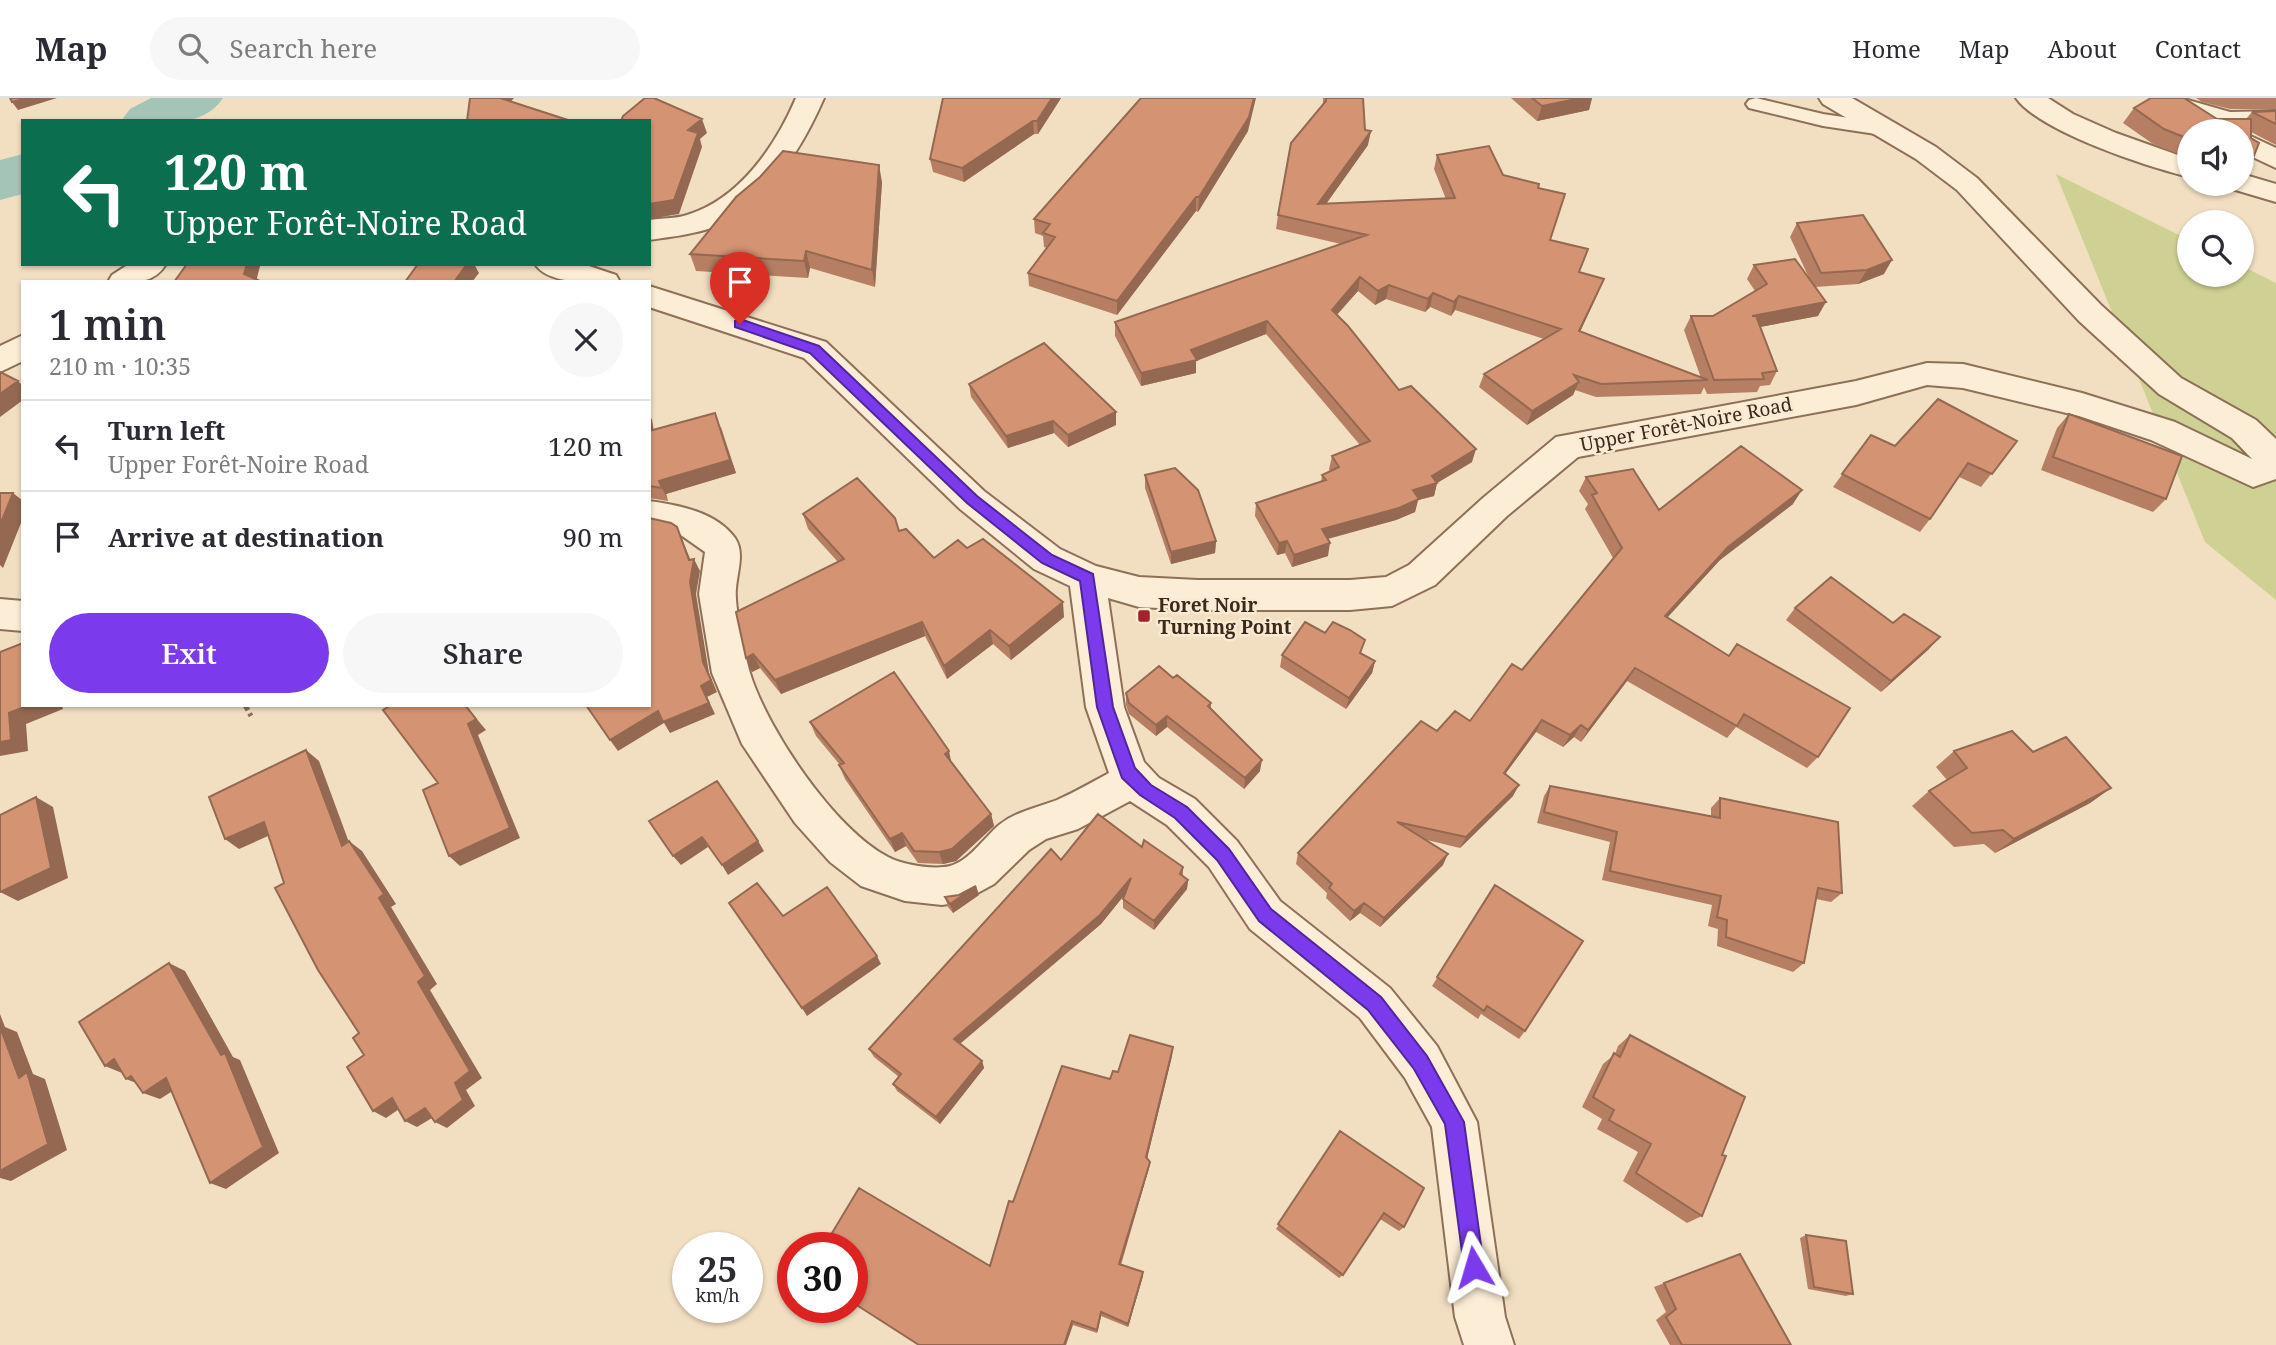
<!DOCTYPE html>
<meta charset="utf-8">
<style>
body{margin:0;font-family:"Noto Serif",serif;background:#f7f7f7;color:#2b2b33;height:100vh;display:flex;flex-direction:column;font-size:26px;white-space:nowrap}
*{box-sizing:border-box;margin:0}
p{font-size:23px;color:#7c7c81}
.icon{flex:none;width:38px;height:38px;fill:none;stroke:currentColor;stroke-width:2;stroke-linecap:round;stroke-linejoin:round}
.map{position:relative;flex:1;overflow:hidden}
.sheet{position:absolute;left:21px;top:182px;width:630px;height:427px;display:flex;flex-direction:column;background:#fff;border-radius:0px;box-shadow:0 2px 5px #0004}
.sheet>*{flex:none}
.hud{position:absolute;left:21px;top:21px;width:630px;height:147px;border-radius:0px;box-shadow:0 2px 5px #0004;background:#0b6e4f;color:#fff;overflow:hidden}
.buttons{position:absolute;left:2177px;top:21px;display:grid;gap:14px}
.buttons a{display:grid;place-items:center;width:77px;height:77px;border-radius:50%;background:#fff;box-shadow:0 2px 5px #0004;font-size:35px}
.speed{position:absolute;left:672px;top:1134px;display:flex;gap:14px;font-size:35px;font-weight:700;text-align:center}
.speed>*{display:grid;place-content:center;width:91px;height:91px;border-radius:50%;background:#fff;box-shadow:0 2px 5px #0004;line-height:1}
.speed small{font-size:18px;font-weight:400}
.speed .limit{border:10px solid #d22;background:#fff;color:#111}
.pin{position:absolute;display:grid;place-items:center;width:60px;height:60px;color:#fff;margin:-72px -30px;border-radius:50% 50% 50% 0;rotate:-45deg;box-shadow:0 0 7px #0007}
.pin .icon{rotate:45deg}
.me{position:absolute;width:77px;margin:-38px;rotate:353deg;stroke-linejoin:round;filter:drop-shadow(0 0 5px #0008)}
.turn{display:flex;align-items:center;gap:24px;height:147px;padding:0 28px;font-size:32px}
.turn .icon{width:91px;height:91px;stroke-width:2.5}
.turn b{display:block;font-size:49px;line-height:60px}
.round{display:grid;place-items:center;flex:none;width:74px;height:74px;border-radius:37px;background:#f7f7f7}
.head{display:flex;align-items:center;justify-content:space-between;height:119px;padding:0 28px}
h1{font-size:42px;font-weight:600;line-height:52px}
.primary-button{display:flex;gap:14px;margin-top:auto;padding:14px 28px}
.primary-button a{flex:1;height:80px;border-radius:42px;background:#7c3aed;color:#fff;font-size:28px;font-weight:600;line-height:80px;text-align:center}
.primary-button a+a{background:#f7f7f7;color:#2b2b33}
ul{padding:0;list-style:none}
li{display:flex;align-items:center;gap:21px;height:91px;padding:0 28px;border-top:2px solid #e1e1e2}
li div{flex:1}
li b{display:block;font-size:26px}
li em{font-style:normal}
header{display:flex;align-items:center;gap:42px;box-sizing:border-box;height:98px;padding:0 35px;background:#fff;border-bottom:2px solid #e1e1e2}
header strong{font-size:33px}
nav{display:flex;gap:38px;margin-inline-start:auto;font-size:24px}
.search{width:490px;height:63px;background:#f7f7f7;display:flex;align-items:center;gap:18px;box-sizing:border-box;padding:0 24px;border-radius:38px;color:#7c7c81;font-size:26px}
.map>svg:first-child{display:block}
.green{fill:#cfd194}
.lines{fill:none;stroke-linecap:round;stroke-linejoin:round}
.river{fill:#a5c4b8;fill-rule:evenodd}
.service-casing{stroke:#8e6f57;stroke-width:4}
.minor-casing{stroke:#8e6f57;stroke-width:4}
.path{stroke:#8e6f57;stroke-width:5;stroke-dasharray:6 3.5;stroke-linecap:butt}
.service{fill:#fcedd6;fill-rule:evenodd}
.minor{fill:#fcedd6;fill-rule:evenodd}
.wall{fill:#b67f64}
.shaded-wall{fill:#946851}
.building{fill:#d49474;stroke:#946851;stroke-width:2}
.route{fill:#7c3aed;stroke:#51269a;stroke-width:2}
.poi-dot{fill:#a3212d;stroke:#f9ead2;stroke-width:2.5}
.labels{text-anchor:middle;stroke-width:5;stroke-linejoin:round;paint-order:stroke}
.street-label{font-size:19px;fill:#3c291d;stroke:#f9ead2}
.poi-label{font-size:19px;font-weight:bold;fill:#3c291d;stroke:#f9ead2;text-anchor:start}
</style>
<header>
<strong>Map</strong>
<div class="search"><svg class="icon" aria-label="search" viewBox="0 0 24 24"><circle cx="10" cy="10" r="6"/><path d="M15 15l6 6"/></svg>Search here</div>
<nav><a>Home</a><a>Map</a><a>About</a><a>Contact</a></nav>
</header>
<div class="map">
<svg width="2276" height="1247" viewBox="0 0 2276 1247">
<rect width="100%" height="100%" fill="#f2dfc2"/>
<!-- green -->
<path class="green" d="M2056,76L2189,142V177H2242V168L2276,185V502L2205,444Z"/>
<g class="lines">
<!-- river -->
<path class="river" d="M151,0H223C201,33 157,23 121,23L130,11Z
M23,56V96L0,102V62Z"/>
<!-- service casing -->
<g class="service-casing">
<path id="service" d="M1756,0L1823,16L1889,26L1896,28L1899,32L1896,36L1889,38L1823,28L1749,10L1746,6L1749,2Z
M2181,0L2230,14L2276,13V25L2229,26L2170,9L2167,5L2170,1Z"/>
</g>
<!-- minor casing -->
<g class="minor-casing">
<path id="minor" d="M796,0H824C801,53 765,110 708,131C689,137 669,139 649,142V122C662,120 675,121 687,117C740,101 776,47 796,0Z
M1819,0H1852L1936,49L1977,80L2101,207L2181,280L2256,322L2276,341V381L2253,389L2151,342L2079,318L1963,290L1927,287L1856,307L1578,359L1507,418L1435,487L1392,508L1350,512H1198L1139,509L1108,500L1124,609L1144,664L1159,680L1195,701L1237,743L1280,803L1390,890L1437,948L1477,1024L1505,1219L1514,1247H1464L1455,1219L1432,1029L1405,980L1360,920L1250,831L1209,769L1167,727L1130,703L1078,731L1046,741L1029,752L994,786L961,804L942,807L905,803L861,788L830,764L795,725L742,646L712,575L699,496L705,454L678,435L649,429V403C679,407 716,414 735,440C745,455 737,474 736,491C734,507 745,558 750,575C767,631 835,732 888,759C903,767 934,772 950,768C969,763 984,740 999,727C1017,713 1036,710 1057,702C1075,694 1092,684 1109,675L1086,609L1070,488L1034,471L960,411L804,260L649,209V188L826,244L984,393L1060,451L1096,468L1139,479L1198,482H1350L1386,479L1409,467L1483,400L1556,339L1856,283L1927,265L1963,266L2082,295L2175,324L2252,361L2232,340L2159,296L2079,223L1957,92L1916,61L1823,6Z
M2016,0H2048L2073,16L2116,35L2189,61V79C2148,69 2040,34 2016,0Z
M2242,34L2276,50V70L2242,54Z
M2242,76L2276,86V104L2232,91L2228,86H2242Z
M129,166H166C153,188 130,184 108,184L112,177Z
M535,166H583L616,177L620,184C597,184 549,188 535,166Z
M23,237V263L0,274V248Z
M0,501L23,503V533L0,531Z"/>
</g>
<!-- path -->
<path class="path" d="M245,607L251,618"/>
<!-- service -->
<use href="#service" class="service"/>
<!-- minor -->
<use href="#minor" class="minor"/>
</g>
<!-- wall -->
<path class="wall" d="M943,0H1061L1038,36H1034L964,84L933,74L930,61Z
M1323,0H1363L1365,32L1368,47L1326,106L1446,101L1434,71L1437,57L1538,90L1550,142L1598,195L1580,233L1701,280L1684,232L1691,218H1713L1755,193L1747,181L1754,167L1810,182L1790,139L1797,125L1884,176L1858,186L1815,189L1818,218L1760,229L1777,273L1770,287L1760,288L1757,294L1707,296L1704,289L1701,296L1596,299L1575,292L1573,297L1527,327L1479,289L1484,276L1544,241L1455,212L1451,218L1430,209L1425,214L1386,201L1375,207L1358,193L1337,217L1399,292L1472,364L1437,385L1434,398L1418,402L1415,414L1396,422L1328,441V458L1292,469L1285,455L1277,457L1255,418L1256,405L1321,384L1322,377L1330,373L1329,371L1332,358L1360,347L1266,236L1196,263V275L1141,288L1115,238V224L1341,146L1276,131L1278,117L1323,6Z
M1511,0H1592L1589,12L1537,23Z
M2196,0H2276V11H2230L2202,4Z
M2134,10L2217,21H2246L2252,14L2276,13V47L2251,34V65L2242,76V33H2189V60L2153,46L2123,25Z
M1248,33L1198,114L1196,113L1117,217L1029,188L1028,175L1047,150L1044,149L1043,138L1035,135L1034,121Z
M882,84L875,189L810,170L808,180L696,173L690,156Z
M969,286L1116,327L1068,349L1054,335L1008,350L971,299Z
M649,316L652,322L653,332L721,329L736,375L666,396L668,403L649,400Z
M2069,316L2166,401L2153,414L2041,372L2057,330Z
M1871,337L1895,348L2017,343L1981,389L1959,379L1930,421L1920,434L1833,389Z
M1145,377L1216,443L1215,455L1171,466L1145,390Z
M1586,379L1659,412L1793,406L1720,462L1667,519L1818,659L1807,670L1736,629L1727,640L1627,583L1581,644L1574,639L1563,649L1536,634L1505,676L1513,698L1460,750L1427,742L1443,767L1380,829L1360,815L1350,823L1326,800L1327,795L1296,766L1298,755L1437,633L1470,623L1522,572L1613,460L1585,411L1588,406L1579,393Z
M803,416L899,433L934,460L967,450L1064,519L1011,562L993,546L947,581L925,538L781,596L760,570L752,574L736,514L838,464L808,431Z
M1795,510L1893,525L1929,551L1881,594L1786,522Z
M1361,555L1375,563L1372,575L1346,611L1280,569L1282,557Z
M1173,580L1211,605V611L1260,673L1244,691L1167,629L1156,638L1129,616L1126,607V595Z
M810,624L952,664L991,716L994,728L956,763L943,766L918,765L906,748L895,754L845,681L839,667H840L816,638Z
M1954,653L2033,654L2111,690L2090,705L1995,755L1984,746L1954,749L1912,708L1929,693L1947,682L1936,669Z
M1550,688L1711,718V710L1720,700L1842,795L1831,804L1816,801L1804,865L1793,874L1717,848L1718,831L1708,828L1712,807L1602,782L1610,744L1537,725L1544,698Z
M1142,749L1183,769V778L1188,782L1187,791L1154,832L1123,810V801L1124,797L1101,826L960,946L982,963L984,970L940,1026L897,993L893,986L899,979L874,959L869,951L1061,762Z
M1495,787L1525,933L1519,941L1481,916L1478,921L1432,888Z
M976,788L979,797L953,815L948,809L945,799L959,797Z
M1630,937L1722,1057L1702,1118L1687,1125L1623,1083L1638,1054L1597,1031L1602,1021L1582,1009L1603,966L1615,956L1618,948Z
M1172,958L1147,1060L1149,1070L1121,1167L1143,1174V1178L1128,1229L1101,1218L1097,1235L1073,1227L990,1168L1110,981L1118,974Z
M1340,1033L1404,1129L1399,1133L1380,1121L1343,1177L1339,1180L1276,1131Z
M1806,1137L1853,1196L1846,1198L1808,1191L1800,1140Z
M1740,1156L1791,1247H1670L1656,1222L1666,1214L1654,1189Z"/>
<!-- shaded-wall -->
<path class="shaded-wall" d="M27,0H57L18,12L12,4Z
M499,0H514L504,11Z
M1052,0H1061L1038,36L1037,23Z
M1254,0H1256L1248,33L1198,114L1199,99Z
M1581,0H1592L1589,12L1537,23L1542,8Z
M702,21L707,35L700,41L702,49L679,116L649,121V106L688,32Z
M1033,23L1034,36L964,84L962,70Z
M1371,33L1368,47L1316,120L1318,106Z
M879,67L882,84L875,189L872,172Z
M1196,99V113L1117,217V203Z
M806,153L810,170L808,180L804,163Z
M1892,162L1884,176L1858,186L1867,172Z
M247,166H259L260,168L256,184L244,176Z
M467,166H474L479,175L472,184H454Z
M1360,179L1358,193L1329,225L1332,212Z
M1604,181L1598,195L1574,247L1579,233Z
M1389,187L1386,201L1375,207L1378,193Z
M1433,195L1430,209L1425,214L1428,201Z
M1459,198L1455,212L1451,218L1454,204Z
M1826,204L1818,218L1744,232L1752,218Z
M1267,223L1266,236L1196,263V275L1141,288V275L1191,252Z
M18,283L23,288V302L0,319V296Z
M1579,284L1573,297L1527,327L1532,313Z
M1116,314V327L1068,349V337Z
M715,315L736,375L666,396L668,403L659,383Z
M649,316L652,322L656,347L649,333Z
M1053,323L1054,335L1008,350L1006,338Z
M1476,351L1472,364L1437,385L1434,398L1418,402L1415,414L1396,422L1319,443L1322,431L1413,392L1432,378Z
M1802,392L1793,406L1720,462L1657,531L1665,518L1728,449Z
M13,395L23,403V420L3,470L0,467V427Z
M677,429L693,468L694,461L700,473L696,496L709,575L717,594L707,599L715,616L670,635L664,625L618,653L610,642L701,588L703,564L690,484L689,462Z
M1216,443L1215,455L1171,466V454Z
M1287,443L1285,455L1277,457L1279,445Z
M1330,445L1328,458L1292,469L1294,457Z
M1063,504L1064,519L1011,562L1009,548Z
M922,524L925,538L781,596L775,582Z
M990,532L993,546L947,581L944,568Z
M1940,539L1929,551L1881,594L1891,583Z
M753,556L760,570L752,574L746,560Z
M1375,563L1372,575L1346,611L1349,600Z
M1635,570L1627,583L1581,644L1588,632Z
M29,607H62L63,611L26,626L28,653L0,658V644L9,615Z
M465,607L486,632L478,637L520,740L460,768L449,758L468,626Z
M1167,618V629L1156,638V627Z
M1542,622L1536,634L1498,686L1504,675Z
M1581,627L1574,639L1563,649L1570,637Z
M306,652L319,663L354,758L342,748Z
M949,653L952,667L945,656Z
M1262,662L1260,673L1244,691L1245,680Z
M1519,687L1513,698L1460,750L1466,739Z
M2111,690L2090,705L1995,755L2014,741Z
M36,699L53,709L68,780L18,803L0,794Z
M991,716L994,728L956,763L943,766L939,754Z
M264,724L277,734L239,751L225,741Z
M902,735L906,748L895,754L890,741Z
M702,739L708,749L681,767L673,758Z
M349,743L362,753L396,806L391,809L437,886L430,892L482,980L466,992L475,1008L447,1030L435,1024L455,985L418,884L379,800Z
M758,743L764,753L728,777L722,767Z
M1448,756L1443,767L1380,829L1384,820Z
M1131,780V789L1101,826L957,948L954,941Z
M1188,782L1187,791L1154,832V823Z
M976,788L979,797L953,815L950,806Z
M1364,805L1360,815L1350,823L1354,813Z
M877,858L881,866L807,918L802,910Z
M169,865L185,873L233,959L240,962L279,1055L226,1091L210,1085L221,957Z
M0,916L5,929L17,934L33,976L45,981L67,1052L11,1083L0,1080V1073L19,980L0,936Z
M1173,949L1172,958L1146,1065V1059Z
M114,961L122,975L105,968Z
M982,963L984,970L940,1026L936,1019Z
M131,978L144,988L126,981Z
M166,980L182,987L160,1001L143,995Z
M392,1000L405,1007L386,1020L373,1013Z
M425,1010L437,1017L417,1029L405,1023Z
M1150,1064L1149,1070L1119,1171V1166Z
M1143,1174V1178L1128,1229V1226Z
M1101,1214V1218L1097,1235V1232Z
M1072,1223L1073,1227L1066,1247H1064Z"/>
<!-- building -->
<path class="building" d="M10,0H27L12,4Z
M470,0H500L571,23H467Z
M645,0H654L702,21L688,32L698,35L674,102L649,106V23H621L623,18Z
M943,0H1052L1037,23H1033L962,70L930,61Z
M1141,0H1254L1249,19L1199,99H1196L1117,203L1028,175L1055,139L1043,135L1050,126L1034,121Z
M1326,0H1363L1365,32L1371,33L1318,106L1455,100L1437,57L1489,48L1503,77L1539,86L1538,90L1565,96L1550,142L1588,151L1579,174L1604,181L1579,233L1708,282L1601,286L1574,277L1579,284L1532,313L1484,276L1561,231L1459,198L1454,204L1433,195L1428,201L1389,187L1378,193L1360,179L1332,212L1348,228L1399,292L1411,288L1476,351L1432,378L1437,385L1413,392L1419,401L1399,410L1322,431L1330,445L1294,457L1287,443L1279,445L1256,405L1326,382L1322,377L1339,369L1332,358L1370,343L1267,223L1191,252L1197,262L1141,275L1115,224L1367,137L1278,117L1291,45L1326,3Z
M1532,0H1581L1542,8Z
M2151,0H2184L2217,21H2251V40L2259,45L2251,65L2242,62V33H2189V41L2164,31L2134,10Z
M2276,13V26L2252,14Z
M783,53L879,67L872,172L806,153L804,163L690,156L736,99L760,79Z
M1863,117L1892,162L1867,172L1821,175L1797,125Z
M1795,161L1826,204L1752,218H1756L1777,273L1762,275L1764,281L1714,282L1691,218H1713L1767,186L1754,167Z
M187,166H247L244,176L262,184H174Z
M418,166H467L454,184H405Z
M1044,245L1116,314L1068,337L1053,323L1006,338L969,286Z
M0,274L18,283L0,296Z
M1938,301L2017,343L1992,376L1968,365L1930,421L1842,376L1871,337L1895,348Z
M715,315L730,362L659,383L662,390L649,388V333Z
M2069,316L2182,358L2166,401L2053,359Z
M1741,348L1802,392L1728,449L1665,518L1729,558L1737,546L1850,610L1818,659L1744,616L1737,628L1635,570L1588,632L1581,627L1570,637L1542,622L1504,675L1519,687L1466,739L1397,724L1448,756L1384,820L1364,805L1354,813L1329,790L1332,786L1298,755L1421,623L1437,633L1455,613L1470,623L1512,566L1522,572L1622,450L1592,397L1597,395L1586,379L1633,371L1659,412Z
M1175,370L1198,392L1216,443L1171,454L1145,377Z
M857,380L895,420L899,433L906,431L934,460L958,442L967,450L983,441L1063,504L1009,548L990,532L944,568L922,524L775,582L753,556L746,560L736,514L844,461L803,416Z
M0,395H13L0,427Z
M649,420L671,425L677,429L689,462L694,461L690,484L703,564L711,582L701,588L709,605L663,624L658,613L610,642L586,607H649Z
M1831,479L1893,525L1904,516L1940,539L1891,583L1795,510Z
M1305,524L1325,535L1333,524L1350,532L1365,542L1360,555L1375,563L1349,600L1282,557Z
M23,545V607H29L9,615L11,642L0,644V554Z
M1159,568L1173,580L1177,577L1211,605L1208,608L1262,662L1245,680L1167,618L1156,627L1129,605L1126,595Z
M894,574L949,653L945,656L991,716L952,751L939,754L914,753L902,735L890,741L839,667L844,665L810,624Z
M391,607H465L476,621L468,626L510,730L449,758L423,692L438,685L383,612Z
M2012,633L2033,654L2066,639L2111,690L2014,741L2003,732L1972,735L1929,693L1967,670L1954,653Z
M306,652L342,748L349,743L384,796L379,800L425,878L418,884L470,973L455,985L463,1002L435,1024L425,1010L405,1023L392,1000L373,1013L347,969L364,957L353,940L359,935L318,872L275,790L284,785L264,724L225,741L209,699Z
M717,683L758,743L722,767L702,739L673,758L649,723Z
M1550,688L1720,720V700L1838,724L1842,795L1818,790L1804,865L1726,839L1727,822L1717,819L1721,798L1610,773L1617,734L1544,714Z
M36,699L51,770L0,794V717Z
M1098,716L1142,749L1144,742L1183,769L1180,776L1188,782L1154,823L1123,801L1131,780L1100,817L954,941L982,963L936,1019L893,986L901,976L869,951L1051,751L1061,762Z
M757,785L783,818L827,789L877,858L802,910L729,805Z
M1495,787L1583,843L1525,933L1487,908L1484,913L1437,879Z
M976,788L950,806L945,799L959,797Z
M169,865L221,957L225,955L263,1049L210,1085L166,980L143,995L131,978L126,981L114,961L105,968L79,924Z
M0,929L19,980L27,974L48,1046L0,1073Z
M1130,937L1173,949L1146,1059L1150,1064L1119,1166L1143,1174L1128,1226L1101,1214L1097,1232L1072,1223L1064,1247H919L852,1204V1150H823L859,1090L990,1168L1009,1103L1013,1104L1062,968L1110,981L1113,973L1118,974Z
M1630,937L1745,999L1722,1057L1726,1058L1702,1118L1636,1075L1651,1046L1609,1022L1614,1012L1593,999L1614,955L1620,959Z
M1340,1033L1424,1090L1404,1129L1384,1115L1343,1177L1278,1126Z
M1806,1137L1846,1143L1853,1196L1814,1189Z
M1740,1156L1791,1247H1682L1666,1219L1676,1211L1664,1185Z"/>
<!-- route -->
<path class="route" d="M740,221L819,248L977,398L1052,457L1093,476L1113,609L1135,670L1151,687L1187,709L1229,751L1271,811L1381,899L1427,958L1464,1024L1484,1169L1481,1176L1474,1179L1467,1176L1464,1169L1445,1026L1414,971L1368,912L1259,823L1217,762L1175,720L1140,697L1122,680L1097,609L1080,483L1042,465L967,405L810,255L735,229V223Z"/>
<!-- markers -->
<rect class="poi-dot" x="1137" y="511" width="14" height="14" rx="3.5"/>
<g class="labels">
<!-- street labels -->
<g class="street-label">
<text transform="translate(1686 326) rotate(-11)" y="7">Upper Forêt-Noire Road</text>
</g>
<!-- poi labels -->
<g class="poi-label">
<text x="1158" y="514">Foret Noir<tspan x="1158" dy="22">Turning Point</tspan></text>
</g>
</g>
</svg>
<div class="buttons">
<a><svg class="icon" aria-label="sound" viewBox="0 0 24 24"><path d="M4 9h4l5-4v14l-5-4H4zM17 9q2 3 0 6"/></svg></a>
<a><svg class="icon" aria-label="search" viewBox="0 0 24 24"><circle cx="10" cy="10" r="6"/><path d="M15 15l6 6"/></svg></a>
</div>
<div class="speed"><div>25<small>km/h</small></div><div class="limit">30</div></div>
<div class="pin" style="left:740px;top:226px;background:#d93025"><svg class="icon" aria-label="arrive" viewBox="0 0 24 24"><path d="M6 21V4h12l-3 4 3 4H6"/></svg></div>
<svg class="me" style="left:1474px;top:1169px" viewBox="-20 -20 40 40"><path d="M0-17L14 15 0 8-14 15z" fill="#7c3aed" stroke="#fff" stroke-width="4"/></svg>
<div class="hud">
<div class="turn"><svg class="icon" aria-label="left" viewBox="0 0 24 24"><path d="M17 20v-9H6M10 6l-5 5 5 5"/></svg><div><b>120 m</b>Upper Forêt-Noire Road</div></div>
</div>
<section class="sheet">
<div class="head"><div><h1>1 min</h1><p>210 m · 10:35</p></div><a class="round"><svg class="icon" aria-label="close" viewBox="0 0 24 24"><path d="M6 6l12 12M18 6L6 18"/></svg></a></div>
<ul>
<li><svg class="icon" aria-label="left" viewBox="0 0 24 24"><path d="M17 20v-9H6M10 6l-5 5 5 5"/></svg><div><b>Turn left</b><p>Upper Forêt-Noire Road</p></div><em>120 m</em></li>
<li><svg class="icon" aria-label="arrive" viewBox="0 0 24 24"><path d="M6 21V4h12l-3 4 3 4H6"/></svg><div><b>Arrive at destination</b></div><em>90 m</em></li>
</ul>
<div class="primary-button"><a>Exit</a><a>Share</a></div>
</section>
</div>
